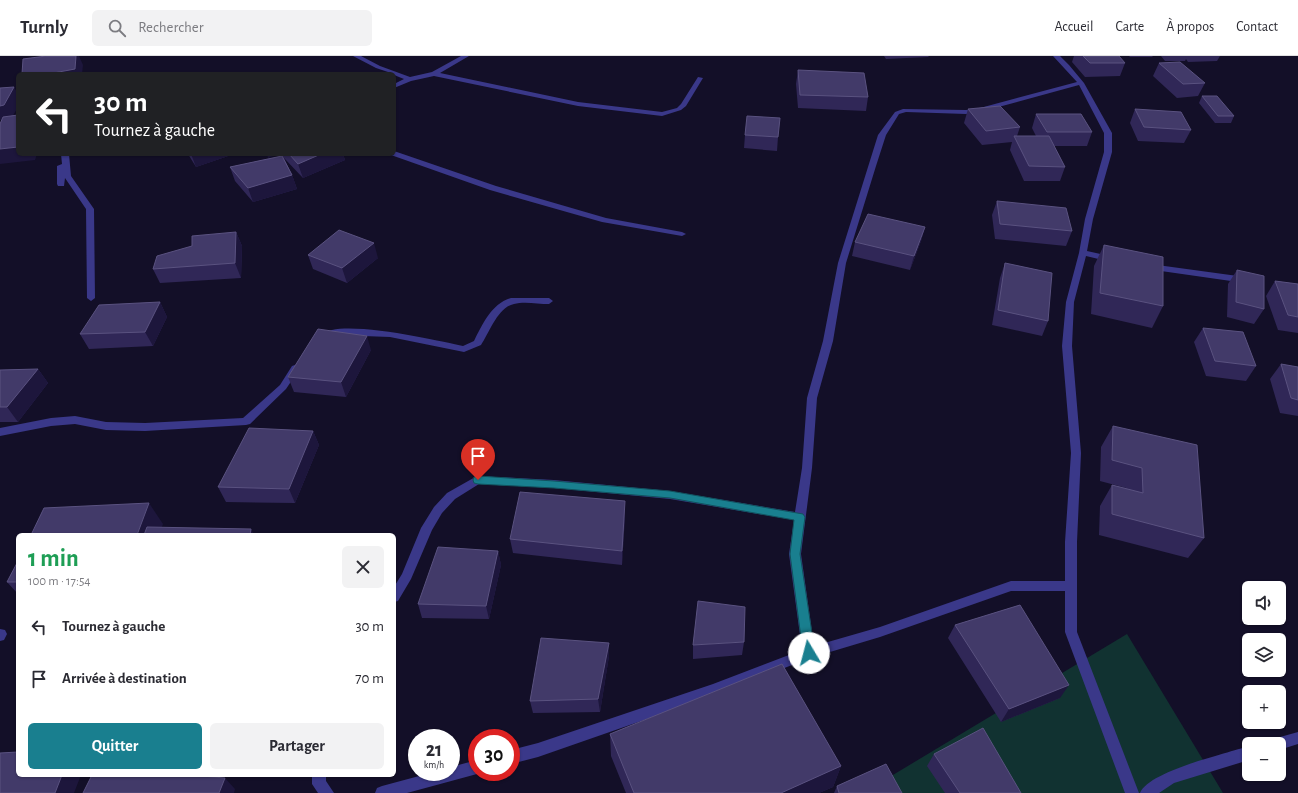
<!DOCTYPE html>
<html lang="fr">
<meta charset="utf-8">
<style>
body{margin:0;font-family:"Alegreya Sans",sans-serif;background:#f2f2f3;color:#2b2b33;height:100vh;display:flex;flex-direction:column;font-size:15px;white-space:nowrap}
*{box-sizing:border-box;margin:0}
p{font-size:13px;color:#7c7c81}
.icon{flex:none;width:22px;height:22px;fill:none;stroke:currentColor;stroke-width:2;stroke-linecap:round;stroke-linejoin:round}
.map{position:relative;flex:1;overflow:hidden}
.sheet{position:absolute;left:16px;top:477px;width:380px;height:244px;display:flex;flex-direction:column;background:#fff;border-radius:6px;box-shadow:0 1px 3px #0004}
.sheet>*{flex:none}
.banner{position:absolute;left:16px;top:16px;width:380px;height:84px;border-radius:6px;box-shadow:0 1px 3px #0004;background:#202124;color:#fff;overflow:hidden}
.controls{position:absolute;left:1242px;top:525px;display:grid;gap:8px}
.controls a{display:grid;place-items:center;width:44px;height:44px;border-radius:6px;background:#fff;box-shadow:0 1px 3px #0004;font-size:20px}
.speed{position:absolute;left:408px;top:673px;display:flex;gap:8px;font-size:20px;font-weight:700;text-align:center}
.speed>*{display:grid;place-content:center;width:52px;height:52px;border-radius:50%;background:#fff;box-shadow:0 1px 3px #0004;line-height:1}
.speed small{font-size:10px;font-weight:400}
.speed .limit{border:6px solid #d22;background:#fff;color:#111}
.pin{position:absolute;display:grid;place-items:center;width:34px;height:34px;color:#fff;margin:-41px -17px;border-radius:50% 50% 50% 0;rotate:-45deg;box-shadow:0 0 4px #0007}
.pin .icon{rotate:45deg}
.me{position:absolute;width:44px;margin:-22px;rotate:352deg;stroke-linejoin:round;filter:drop-shadow(0 0 3px #0008)}
.turn{display:flex;align-items:center;gap:14px;height:84px;padding:0 12px;font-size:18px}
.turn .icon{width:52px;height:52px;stroke-width:2.5}
.turn b{display:block;font-size:28px;line-height:34px}
.round{display:grid;place-items:center;flex:none;width:42px;height:42px;border-radius:6px;background:#f2f2f3}
.head{display:flex;align-items:center;justify-content:space-between;height:68px;padding:0 12px}
h1{font-size:24px;font-weight:600;line-height:30px;color:#1e9e55}
.button{display:flex;gap:8px;margin-top:auto;padding:8px 12px}
.button a{flex:1;height:46px;border-radius:6px;background:#197f8f;color:#fff;font-size:16px;font-weight:600;line-height:46px;text-align:center}
.button a+a{background:#f2f2f3;color:#2b2b33}
ul{padding:0;list-style:none}
li{display:flex;align-items:center;gap:12px;height:52px;padding:0 12px}
li div{flex:1}
li b{display:block;font-size:15px}
li em{font-style:normal}
header{display:flex;align-items:center;gap:24px;box-sizing:border-box;height:56px;padding:0 20px;background:#fff;border-bottom:1px solid #e1e1e2}
header strong{font-size:19px}
nav{display:flex;gap:22px;margin-inline-start:auto;font-size:14px}
.search{width:280px;height:36px;background:#f2f2f3;display:flex;align-items:center;gap:10px;box-sizing:border-box;padding:0 14px;border-radius:6px;color:#7c7c81;font-size:15px}
.map>svg:first-child{display:block}
.green{fill:#113231}
.lines{fill:none;stroke-linecap:round;stroke-linejoin:round}
.street{fill:#3a3889;fill-rule:evenodd}
.wall{fill:#302757}
.shaded-wall{fill:#1d163c}
.building{fill:#423a69;stroke:#5a5280}
.route{fill:#197f8f;stroke:#10535d}
</style>
<header>
<strong>Turnly</strong>
<div class="search"><svg class="icon" aria-label="search" viewBox="0 0 24 24"><circle cx="10" cy="10" r="6"/><path d="M15 15l6 6"/></svg>Rechercher</div>
<nav><a>Accueil</a><a>Carte</a><a>À propos</a><a>Contact</a></nav>
</header>
<div class="map">
<svg width="1298" height="737" viewBox="0 0 1298 737">
<rect width="100%" height="100%" fill="#130f28"/>
<!-- green -->
<path class="green" d="M1127,578L1223,737H863Z"/>
<g class="lines">
<!-- street -->
<path class="street" d="M353,0H361L380,10L410,21L432,16L461,0H469L440,17L578,46L662,56L677,52L681,48L698,21L703,22L686,50L681,54L662,60L578,50L434,20L411,25L394,32V28L404,23L394,19V18L376,12Z
M1053,0H1060L1069,9L1084,27L1112,77V96L1093,163L1087,195L1114,201L1115,203L1111,206L1086,200L1074,246L1072,290L1081,397L1077,486V576L1139,737H1125L1065,576V535H1011L880,581L810,602L713,640L538,701L511,708V694L538,687L713,628L802,594L789,498L794,464L670,443L554,432L479,428L455,443L442,457L432,474L411,523L398,545L394,546V531L402,518L421,472L434,451L447,437L477,420L554,424L670,435L795,456L802,412L807,342L823,285L838,207L878,79L895,56L903,53L966,54L980,52L1077,26ZM1079,29L1104,77V96L1085,163L1079,197L1066,246L1062,290L1071,397L1065,486V525H1011L880,571L814,590L801,498L812,412L817,342L833,285L846,207L876,110L886,79L899,58L906,56L966,58L980,56Z
M394,95L496,130L606,162L682,176L686,178L682,180L602,166L490,134L391,99L394,98Z
M61,98H69L71,120L94,153L95,242L91,245L87,242L86,153L65,122L64,130H58L57,128V110L62,108Z
M1150,208L1245,221L1249,224L1245,227L1147,213L1146,211Z
M511,242H549L553,245L549,248C538,248 524,245 514,248C498,251 489,277 481,289L464,296L390,281L336,279L327,282L322,279C336,261 441,285 463,290L474,285C482,269 492,247 511,242Z
M295,309L300,312L286,333L250,368L246,369L145,375L106,374L75,368L51,370L0,380V372L51,362L75,360L106,366L145,367L243,362L280,329L292,310Z
M0,573L5,574L7,578L4,584L0,585Z
M1298,676V688L1279,694V688H1271L1273,683Z
M1249,690V704L1174,727L1159,737H1140C1149,715 1225,698 1249,690Z
M477,704V716H481L477,718L407,737H375L377,732L382,730L434,716H451V711Z
M312,719H326V725L334,737H318L312,728Z"/>
</g>
<!-- wall -->
<path class="wall" d="M884,0H929L928,1L886,3Z
M1074,0H1083L1125,7L1120,20L1085,21L1072,6Z
M1129,0H1153L1152,1H1130Z
M1161,0H1220L1217,5L1188,6L1186,3L1185,5H1165Z
M1159,7L1205,27L1198,40L1177,42L1153,20Z
M798,14L868,41L866,55L798,52L796,28Z
M1202,40L1234,60L1231,67H1215L1199,47Z
M968,53L1020,71L1017,80H1036L1032,72L1036,58L1092,76L1087,90H1054L1065,111L1060,125H1024L1010,94L1012,86L982,89L964,67Z
M1135,53L1191,74L1184,87L1138,85L1130,67Z
M745,79L778,81L777,95L744,92Z
M188,98H234L196,111Z
M280,98H343L345,104L303,122L284,102L292,119L297,133L253,146L235,125L230,111L281,100Z
M997,145L1072,175L1066,190L995,183L992,159Z
M925,171L921,185L910,214L852,200L855,186Z
M236,176L242,190L241,222L160,227L153,213Z
M1104,189L1163,250L1152,272L1091,258L1094,210Z
M308,199L378,202L347,227L313,213Z
M1005,207L1048,265L1042,280L992,269L1000,222Z
M1237,214L1264,253L1254,268L1227,261L1228,228Z
M1275,225L1298,228V277L1278,274L1266,240Z
M160,246L167,261L153,290L89,293L80,278Z
M1203,272L1256,310L1246,325L1206,320L1194,286Z
M371,294L346,341L294,336L288,321Z
M1281,308L1298,311V360L1280,357L1270,323Z
M38,313L48,327L18,366H0V314Z
M1113,370L1204,482L1188,502L1099,479L1100,450L1112,429L1130,433L1100,425L1101,391Z
M313,375L319,389L295,447L226,446L218,431Z
M625,460L622,509L513,497L510,483Z
M498,495L501,509L489,563L422,562L418,548Z
M18,505V538L7,526Z
M955,569L1060,642L1001,666L948,582Z
M744,586L742,599L693,603V589Z
M609,600L600,656L533,657L530,645Z
M610,678L841,710L833,731L819,737H626L611,700Z
M934,698L1021,737H945L927,710Z
M837,730L902,737H834Z"/>
<!-- shaded-wall -->
<path class="shaded-wall" d="M76,0H79L83,9L82,18H48Z
M14,31L18,38V51L11,63L0,64V50Z
M18,91V98H37L35,104L0,108V93Z
M191,98H234L196,111Z
M267,98H278L268,102Z
M321,98H343L345,104L303,122L298,108Z
M292,119L297,133L253,146L248,132Z
M925,171L921,185L910,214L914,200Z
M236,176L242,190L241,222L235,207Z
M374,187L378,202L347,227L342,212Z
M160,246L167,261L153,290L145,276Z
M367,280L371,294L346,341L341,326Z
M38,313L48,327L18,366L7,351Z
M313,375L319,389L295,447L289,433Z
M625,445V460L622,509V495Z
M149,447L163,468L159,479H137Z
M251,473L254,479H250Z
M498,495L501,509L489,563L486,550Z
M609,587V600L600,656L598,643Z
M1069,629L1060,642L1001,666L1009,653Z
M841,710L833,731L819,737H781Z
M62,719H81L74,737H55Z
M225,722L235,733L234,737H219Z"/>
<!-- building -->
<path class="building" d="M46,0H76L75,13L48,18H22L23,3Z
M1083,0H1119L1125,7H1090Z
M1180,6L1205,27L1183,28L1159,7Z
M798,14L864,17L868,41L800,39Z
M14,31L4,49L0,50V32Z
M1202,40H1217L1234,60H1218Z
M1000,50L1020,71L986,75L968,53Z
M1135,53L1181,56L1191,74L1144,71Z
M1036,58H1081L1092,76H1047Z
M18,59V91L0,93V68L3,61Z
M747,60L780,62L778,81L745,79Z
M1014,80H1049L1065,111L1029,110Z
M289,98H321L298,108Z
M282,100L292,119L248,132L230,111Z
M997,145L1066,152L1072,175L1000,168Z
M868,158L925,171L914,200L855,186Z
M339,174L374,187L342,212L308,199Z
M236,176L235,207L153,213L157,200L192,190V180Z
M1104,189L1163,201V250L1100,237Z
M1005,207L1052,217L1048,265L998,254Z
M1237,214L1264,220V253L1236,246Z
M1275,225L1298,228V261L1288,259Z
M160,246L145,276L80,278L99,249Z
M1203,272L1243,276L1256,310L1215,305Z
M318,273L367,280L341,326L288,321Z
M1281,308L1298,311V344L1291,342Z
M38,313L7,351H0V314Z
M1113,370L1197,389L1204,482L1112,458V429L1143,437L1142,412L1112,404Z
M249,372L313,375L289,433L218,431Z
M520,436L625,445L622,495L510,483Z
M149,447L137,479H31L44,452Z
M147,471L251,473L250,479H144Z
M438,491L498,495L486,550L418,548Z
M18,505V526H7Z
M698,545L745,551L744,586L693,589Z
M1020,549L1069,629L1009,653L955,569Z
M541,582L609,587L598,643L530,645Z
M782,608L841,710L781,737H634L610,678Z
M983,672L1021,737H960L934,698Z
M18,696V719H62L55,737H0V697Z
M886,708L902,737H839L837,730Z
M92,719H189L225,722L219,737H83Z"/>
<!-- route -->
<path class="route" d="M478,420L554,425L670,435L803,458L805,461L800,498L815,597L813,601L809,602L805,601L803,597L790,498L794,464L670,442L554,432L478,428L474,427L473,424L474,421Z"/>
</svg>
<div class="controls">
<a><svg class="icon" aria-label="sound" viewBox="0 0 24 24"><path d="M4 9h4l5-4v14l-5-4H4zM17 9q2 3 0 6"/></svg></a>
<a><svg class="icon" aria-label="layers" viewBox="0 0 24 24"><path d="M12 4l9 5-9 5-9-5zM3 14l9 5 9-5"/></svg></a>
<a>+</a>
<a>−</a>
</div>
<div class="speed"><div>21<small>km/h</small></div><div class="limit">30</div></div>
<div class="pin" style="left:478px;top:424px;background:#d93025"><svg class="icon" aria-label="arrive" viewBox="0 0 24 24"><path d="M6 21V4h12l-3 4 3 4H6"/></svg></div>
<svg class="me" style="left:809px;top:597px" viewBox="-20 -20 40 40"><circle r="19" fill="#fff"/><path d="M0-13L10 11 0 6-10 11z" fill="#197f8f"/></svg>
<div class="banner">
<div class="turn"><svg class="icon" aria-label="left" viewBox="0 0 24 24"><path d="M17 20v-9H6M10 6l-5 5 5 5"/></svg><div><b>30 m</b>Tournez à gauche</div></div>
</div>
<section class="sheet">
<div class="head"><div><h1>1 min</h1><p>100 m · 17:54</p></div><a class="round"><svg class="icon" aria-label="close" viewBox="0 0 24 24"><path d="M6 6l12 12M18 6L6 18"/></svg></a></div>
<ul>
<li><svg class="icon" aria-label="left" viewBox="0 0 24 24"><path d="M17 20v-9H6M10 6l-5 5 5 5"/></svg><div><b>Tournez à gauche</b></div><em>30 m</em></li>
<li><svg class="icon" aria-label="arrive" viewBox="0 0 24 24"><path d="M6 21V4h12l-3 4 3 4H6"/></svg><div><b>Arrivée à destination</b></div><em>70 m</em></li>
</ul>
<div class="button"><a>Quitter</a><a>Partager</a></div>
</section>
</div>
